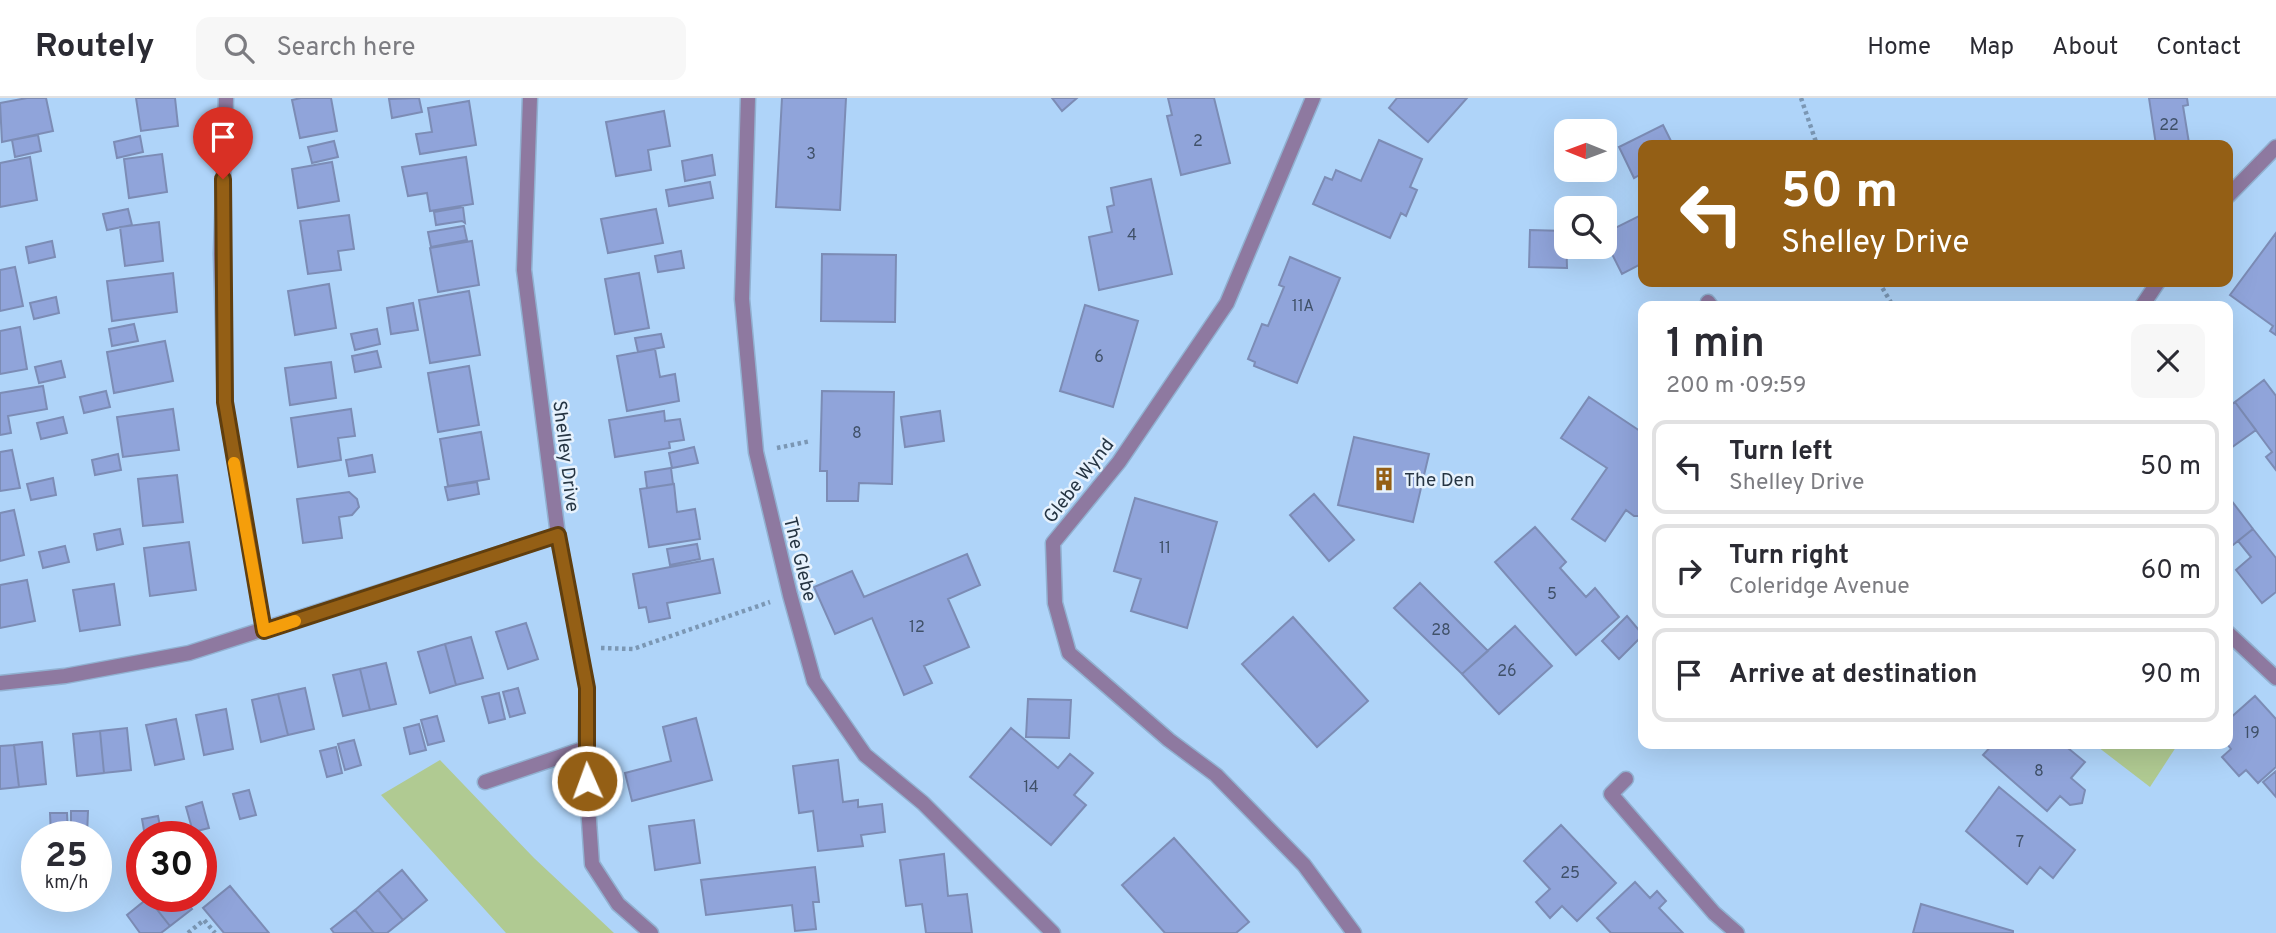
<!DOCTYPE html>
<meta charset="utf-8">
<style>
body{margin:0;font-family:Overpass,sans-serif;background:#f7f7f7;color:#2b2b33;height:100vh;display:flex;flex-direction:column;font-size:26px;white-space:nowrap}
*{box-sizing:border-box;margin:0}
p{font-size:23px;color:#7c7c81}
.icon{flex:none;width:38px;height:38px;fill:none;stroke:currentColor;stroke-width:2;stroke-linecap:round;stroke-linejoin:round}
.map{position:relative;flex:1;overflow:hidden}
.drawer{position:absolute;left:1638px;top:203px;width:595px;height:448px;display:flex;flex-direction:column;background:#fff;border-radius:14px;box-shadow:0 7px 28px #0002}
.drawer>*{flex:none}
.guide{position:absolute;left:1638px;top:42px;width:595px;height:147px;border-radius:14px;box-shadow:0 7px 28px #0002;background:#945f15;color:#fff;overflow:hidden}
.needle{width:46px;rotate:271deg}
.fabs{position:absolute;left:1554px;top:21px;display:grid;gap:14px}
.fabs a{display:grid;place-items:center;width:63px;height:63px;border-radius:14px;background:#fff;box-shadow:0 7px 28px #0002;font-size:35px}
.speed{position:absolute;left:21px;top:723px;display:flex;gap:14px;font-size:35px;font-weight:700;text-align:center}
.speed>*{display:grid;place-content:center;width:91px;height:91px;border-radius:50%;background:#fff;box-shadow:0 7px 28px #0002;line-height:1}
.speed small{font-size:18px;font-weight:400}
.speed .limit{border:10px solid #d22;background:#fff;color:#111}
.pin{position:absolute;display:grid;place-items:center;width:60px;height:60px;color:#fff;margin:-72px -30px;border-radius:50% 50% 50% 0;rotate:-45deg;box-shadow:0 0 7px #0007}
.pin .icon{rotate:45deg}
.me{position:absolute;width:77px;margin:-38px;rotate:358deg;stroke-linejoin:round;filter:drop-shadow(0 0 5px #0008)}
.turn{display:flex;align-items:center;gap:24px;height:147px;padding:0 28px;font-size:32px}
.turn .icon{width:91px;height:91px;stroke-width:2.5}
.turn b{display:block;font-size:49px;line-height:60px}
.round{display:grid;place-items:center;flex:none;width:74px;height:74px;border-radius:14px;background:#f7f7f7}
.overview{display:flex;align-items:center;justify-content:space-between;height:119px;padding:0 28px}
h1{font-size:42px;font-weight:600;line-height:52px}
ul{padding:0;list-style:none}
li{display:flex;align-items:center;gap:21px;height:94px;margin:0 14px 10px;padding:0 14px;border:4px solid #e1e1e2;border-radius:14px}
li div{flex:1}
li b{display:block;font-size:26px}
li em{font-style:normal}
header{display:flex;align-items:center;gap:42px;box-sizing:border-box;height:98px;padding:0 35px;background:#fff;border-bottom:2px solid #e1e1e2}
header strong{font-size:33px}
nav{display:flex;gap:38px;margin-inline-start:auto;font-size:24px}
.search{width:490px;height:63px;background:#f7f7f7;display:flex;align-items:center;gap:18px;box-sizing:border-box;padding:0 24px;border-radius:14px;color:#7c7c81;font-size:26px}
.map>svg:first-child{display:block}
.green{fill:#b0ca92}
.building{fill:#90a4da;stroke:#7c8cb5;stroke-width:2}
.lines{fill:none;stroke-linecap:round;stroke-linejoin:round}
.service-casing{stroke:#91b1d1;stroke-width:17}
.minor-casing{stroke:#91b1d1;stroke-width:17}
.path{stroke:#7b97b4;stroke-width:4.5;stroke-dasharray:3.5 3.5;stroke-linecap:butt}
.service{stroke:#8e79a0;stroke-width:14}
.minor{stroke:#8e79a0;stroke-width:14}
.route-casing{stroke:#603e0e;stroke-width:18}
.route{stroke:#945f15;stroke-width:12}
.slow{stroke:#f59e0b;stroke-width:12}
.labels{text-anchor:middle;stroke-width:5;stroke-linejoin:round;paint-order:stroke}
.number-label{font-size:16px;fill:#405169}
.street-label{font-size:19px;fill:#263543;stroke:#e7f2fd}
.poi-label{font-size:19px;fill:#263543;stroke:#e7f2fd;text-anchor:start}
</style>
<header>
<strong>Routely</strong>
<div class="search"><svg class="icon" aria-label="search" viewBox="0 0 24 24"><circle cx="10" cy="10" r="6"/><path d="M15 15l6 6"/></svg>Search here</div>
<nav><a>Home</a><a>Map</a><a>About</a><a>Contact</a></nav>
</header>
<div class="map">
<svg width="2276" height="835" viewBox="0 0 2276 835">
<rect width="100%" height="100%" fill="#afd4f9"/>
<!-- green -->
<path class="green" d="M2094,646H2178L2150,689Z
M440,662L534,760L614,835H506L381,697Z"/>
<!-- building -->
<path class="building" d="M27,0H46L53,33L2,44L0,5Z
M136,0H175L178,28L141,33Z
M301,0H331L337,33L300,40L292,2Z
M419,0L422,14L392,20L389,1Z
M782,0H846L840,112L776,109Z
M1052,0H1077L1062,13Z
M1168,0H1214L1230,65L1181,77L1167,18L1172,17Z
M1397,0H1467L1428,44L1389,10Z
M2149,0H2187L2188,7L2183,8L2189,45L2156,47Z
M469,3L476,47L420,56L416,36L432,34L428,10Z
M664,13L670,48L648,52L651,72L616,78L606,24Z
M1663,27L1673,47H1643V75L1634,80L1619,49Z
M38,37L41,53L15,59L12,42Z
M140,38L143,54L117,60L114,44Z
M1379,42L1422,61L1410,89L1417,92L1406,118L1401,115L1390,140L1313,106L1325,79L1332,82L1336,72L1361,83Z
M334,43L338,59L312,65L308,49Z
M162,56L167,94L129,100L124,61Z
M712,57L715,77L685,83L682,63Z
M30,59L37,102L0,109V65Z
M466,59L473,106L430,113L427,95L408,98L402,69Z
M332,64L339,103L298,110L292,71Z
M1151,81L1172,176L1099,192L1089,139L1112,134L1107,109L1114,107L1111,90Z
M710,84L713,100L669,108L666,92Z
M463,109L465,125L462,123L436,127L434,114Z
M128,111L132,127L107,132L103,116Z
M656,111L663,145L608,155L601,121Z
M1643,116V165L1622,176L1605,142V135Z
M349,117L354,151L338,153L341,172L308,176L300,123Z
M159,124L163,163L125,168L120,129Z
M464,128L467,142L431,149L428,134Z
M1530,132L1566,133L1567,170L1529,169Z
M2276,135V237L2270,233L2273,228L2230,197Z
M52,143L55,159L29,165L26,149Z
M472,143L479,187L438,194L430,150Z
M681,153L684,170L658,174L655,158Z
M822,156L896,157L895,224L821,223Z
M1290,159L1340,180L1297,285L1254,268L1255,264L1248,261L1262,226L1268,228L1284,189L1279,187Z
M15,169L23,208L0,213V172Z
M173,175L177,214L112,223L107,183Z
M639,175L649,230L615,236L605,181Z
M329,186L336,230L295,237L288,193Z
M469,193L480,257L430,265L419,202Z
M56,199L59,215L34,221L30,205Z
M413,205L418,232L391,236L387,210Z
M1085,207L1138,223L1113,309L1060,293Z
M134,226L138,243L112,248L109,231Z
M20,229L27,271L0,276V233Z
M377,231L380,246L355,252L351,236Z
M661,236L664,249L638,254L635,240Z
M165,243L173,283L114,295L107,254Z
M655,251L660,279L675,276L679,303L627,313L617,258Z
M377,253L381,269L355,274L352,258Z
M61,263L65,279L39,285L35,269Z
M331,264L336,300L290,307L285,270Z
M469,268L479,327L438,334L428,275Z
M2264,282L2276,298V372L2266,359L2272,354L2235,304Z
M43,288L47,311L8,318L11,335L0,337V295Z
M106,293L110,309L84,315L80,299Z
M822,293L894,294L892,386L859,385L858,403H827V373H820Z
M1589,299L1643,335V418H1634L1626,412L1605,443L1572,421L1607,370L1561,340Z
M2235,304L2256,332L2228,352V309Z
M173,311L179,352L123,359L117,319Z
M351,311L355,338L338,340L341,362L298,369L291,320Z
M664,313L665,323L680,321L684,342L669,344L670,350L615,359L609,322Z
M940,313L944,343L905,349L901,319Z
M63,319L67,335L41,341L37,325Z
M481,334L489,381L448,388L440,341Z
M1354,339L1429,356L1413,424L1338,407Z
M694,349L698,365L672,370L669,355Z
M12,352L20,390L0,393V354Z
M118,356L121,372L95,377L92,362Z
M372,357L375,374L349,378L346,362Z
M671,370L673,386L647,390L645,374Z
M177,377L183,424L143,428L138,381Z
M53,380L56,397L31,402L27,386Z
M477,384L479,396L448,402L445,389Z
M674,386L677,414L695,411L700,441L649,449L640,391Z
M349,394L357,401L359,409L352,417L339,419L342,440L303,445L297,401Z
M1314,396L1354,442L1329,463L1290,417Z
M1135,400L1217,424L1187,530L1131,513L1141,481L1114,473Z
M2231,402L2253,431L2228,451V404Z
M14,412L24,457L0,463V415Z
M1535,429L1566,464L1560,470L1586,499L1595,490L1619,519L1576,557L1495,464Z
M120,431L123,446L97,452L94,436Z
M2253,431L2276,460V494L2262,505L2236,472L2251,459L2238,443Z
M189,444L196,492L150,498L144,450Z
M697,446L700,461L670,467L667,451Z
M65,448L69,464L43,470L39,454Z
M967,456L980,487L948,501L969,549L924,568L932,585L904,597L872,520L835,536L814,489L852,473L864,499Z
M713,461L720,495L667,505L670,520L649,524L646,509L639,510L633,476Z
M27,482L35,523L0,530V487Z
M1420,485L1488,553L1462,576L1394,510Z
M114,486L120,527L80,533L73,492Z
M1627,518L1643,537L1619,561L1602,543Z
M1293,519L1368,603L1317,649L1242,566Z
M526,525L538,561L508,571L496,534Z
M1515,528L1552,568L1499,616L1462,576Z
M471,539L483,580L456,587L445,546Z
M445,546L456,587L430,595L418,554Z
M386,565L396,606L370,612L360,571Z
M360,571L370,612L343,618L333,577Z
M305,590L314,631L288,637L278,596Z
M518,590L525,615L510,619L503,594Z
M499,595L505,621L489,625L482,599Z
M278,596L288,637L261,644L252,602Z
M2255,598L2276,621V669L2258,685L2246,672L2239,678L2222,659L2231,651L2227,646L2228,622Z
M1028,601L1071,602L1069,640L1026,639Z
M226,611L233,651L204,657L196,617Z
M437,618L444,643L428,647L421,622Z
M696,620L712,682L632,703L625,675L671,663L663,629Z
M176,621L184,661L155,667L146,627Z
M419,626L426,652L410,656L404,630Z
M127,630L131,672L104,675L100,633Z
M1011,630L1058,670L1070,656L1093,675L1074,697L1086,707L1051,747L970,679Z
M100,633L104,675L77,678L73,636Z
M354,642L361,667L345,672L338,646Z
M42,644L46,686L19,689L14,647Z
M1993,646H2063L2085,664L2071,680L2085,692L2082,705L2070,707L2060,698L2047,713L1983,657Z
M14,647L19,689L0,691V648Z
M336,649L342,675L327,679L320,653Z
M838,662L843,704L858,702V709L882,706L885,734L861,737L863,748L818,753L813,713L799,715L793,668Z
M2276,673V699L2263,684Z
M1999,689L2075,752L2053,780L2040,769L2027,786L1966,733Z
M249,692L256,717L240,721L233,696Z
M202,704L209,730L193,734L186,709Z
M71,713H88L87,738H71Z
M50,715H67L68,738H51Z
M158,718L162,738H145L142,721Z
M694,722L700,765L655,772L649,728Z
M1561,727L1616,785L1577,823L1562,808L1550,820L1536,804L1550,791L1524,763Z
M1174,740L1249,824L1236,835H1165L1122,787Z
M944,756L948,798L967,796L972,835H926L922,806L906,808L900,762Z
M815,769L819,804H813L816,831L795,833L792,807L706,817L701,782Z
M402,772L427,802L403,822L378,792Z
M1635,784L1650,800L1657,793L1666,803L1659,810L1683,835H1611L1597,820Z
M230,788L269,835H224L203,810Z
M378,792L403,822L387,835H374L355,812Z
M151,798H182L192,811L170,828L148,800Z
M148,800L170,828L161,835H140L127,817Z
M1921,806L2013,833V835H1913Z
M355,812L374,835H334L331,831Z"/>
<g class="lines">
<!-- service casing -->
<g class="service-casing">
<path id="service" d="M485,684L586,650"/>
</g>
<!-- minor casing -->
<g class="minor-casing">
<path id="minor" d="M226,0L221,156L225,305L264,533
M530,0L524,172L558,437L587,590L585,665L592,766L618,806L651,835
M748,0L742,201L756,354L790,497L814,583L865,657L923,705L1053,835
M1313,0L1227,205L1119,364L1053,445L1055,505L1069,555L1169,642L1216,677L1304,767L1354,835
M2228,98L2276,49
M1708,204L1711,208
M2142,208L2158,184
M2228,535L2276,580
M0,585L65,578L189,555L558,437
M1626,681L1611,696L1714,815L1737,835"/>
</g>
<!-- path -->
<path class="path" d="M1801,0L1817,47
M1879,184L1893,208
M777,350L811,343
M601,550L633,551L770,504
M188,835L204,822L215,835"/>
<!-- service -->
<use href="#service" class="service"/>
<!-- minor -->
<use href="#minor" class="minor"/>
</g>
<g class="lines">
<!-- route casing -->
<g class="route-casing">
<path id="route" d="M223,81L225,304L264,533L558,437L587,590V683"/>
</g>
<!-- route -->
<use href="#route" class="route"/>
<!-- slow -->
<path class="slow" d="M234,365L264,533L295,523"/>
</g>
<!-- icons -->
<defs>
<g id="building-bare" transform="scale(1.89)"><path d="M-4-6H4V6H1V3H-1V6H-4ZM-2.5-4.3h1.7v1.8h-1.7ZM.8-4.3h1.7v1.8H.8ZM-2.5-1h1.7V.8h-1.7ZM.8-1h1.7V.8H.8Z" fill="#945f15" stroke="#e7f2fd" stroke-width="2.5" paint-order="stroke"/></g>
</defs>
<g fill-rule="evenodd">
<use href="#building-bare" x="1384" y="381"/>
</g>
<g class="labels">
<!-- number labels -->
<g class="number-label">
<text x="2169" y="32">22</text>
<text x="1198" y="48">2</text>
<text x="811" y="61">3</text>
<text x="1132" y="142">4</text>
<text x="1303" y="213">11A</text>
<text x="1099" y="264">6</text>
<text x="857" y="340">8</text>
<text x="1165" y="455">11</text>
<text x="1552" y="501">5</text>
<text x="917" y="534">12</text>
<text x="1441" y="537">28</text>
<text x="1507" y="578">26</text>
<text x="2252" y="640">19</text>
<text x="2039" y="678">8</text>
<text x="1031" y="694">14</text>
<text x="2020" y="749">7</text>
<text x="1570" y="780">25</text>
</g>
<!-- street labels -->
<g class="street-label">
<text transform="translate(567 358) rotate(83)" y="7">Shelley Drive</text>
<text transform="translate(1078 382) rotate(-52)" y="7">Glebe Wynd</text>
<text transform="translate(801 461) rotate(76)" y="7">The Glebe</text>
</g>
<!-- poi labels -->
<g class="poi-label">
<text x="1404" y="388">The Den</text>
</g>
</g>
</svg>
<div class="fabs">
<a><svg class="needle" viewBox="-14 -14 28 28"><path d="M0-13l5 13h-10z" fill="#e53935"/><path d="M0 13l5-13h-10z" fill="#7c7c81"/></svg></a>
<a><svg class="icon" aria-label="search" viewBox="0 0 24 24"><circle cx="10" cy="10" r="6"/><path d="M15 15l6 6"/></svg></a>
</div>
<div class="speed"><div>25<small>km/h</small></div><div class="limit">30</div></div>
<div class="pin" style="left:223px;top:81px;background:#d93025"><svg class="icon" aria-label="arrive" viewBox="0 0 24 24"><path d="M6 21V4h12l-3 4 3 4H6"/></svg></div>
<svg class="me" style="left:587px;top:683px" viewBox="-20 -20 40 40"><circle r="17" fill="#945f15" stroke="#fff" stroke-width="3"/><path d="M0-11L8 9 0 5-8 9z" fill="#fff"/></svg>
<div class="guide">
<div class="turn"><svg class="icon" aria-label="left" viewBox="0 0 24 24"><path d="M17 20v-9H6M10 6l-5 5 5 5"/></svg><div><b>50 m</b>Shelley Drive</div></div>
</div>
<section class="drawer">
<div class="overview"><div><h1>1 min</h1><p>200 m · 09:59</p></div><a class="round"><svg class="icon" aria-label="close" viewBox="0 0 24 24"><path d="M6 6l12 12M18 6L6 18"/></svg></a></div>
<ul>
<li><svg class="icon" aria-label="left" viewBox="0 0 24 24"><path d="M17 20v-9H6M10 6l-5 5 5 5"/></svg><div><b>Turn left</b><p>Shelley Drive</p></div><em>50 m</em></li>
<li><svg class="icon" aria-label="right" viewBox="0 0 24 24"><path d="M7 20v-9h11M14 6l5 5-5 5"/></svg><div><b>Turn right</b><p>Coleridge Avenue</p></div><em>60 m</em></li>
<li><svg class="icon" aria-label="arrive" viewBox="0 0 24 24"><path d="M6 21V4h12l-3 4 3 4H6"/></svg><div><b>Arrive at destination</b></div><em>90 m</em></li>
</ul>
</section>
</div>
